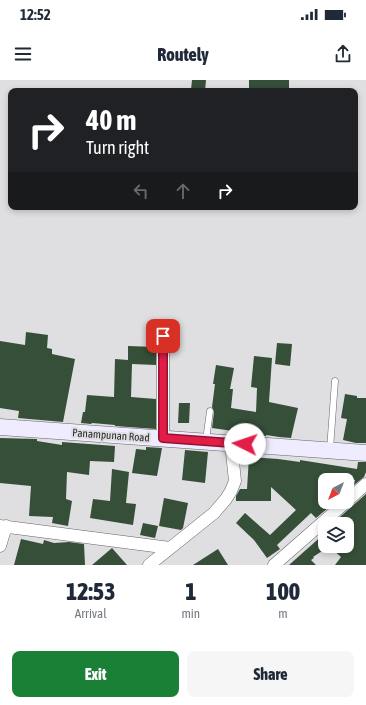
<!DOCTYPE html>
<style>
body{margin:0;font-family:"Asap Condensed",sans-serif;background:#f6f6f7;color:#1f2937;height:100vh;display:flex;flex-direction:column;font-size:15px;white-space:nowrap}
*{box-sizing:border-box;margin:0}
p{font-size:13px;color:#747a83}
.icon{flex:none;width:22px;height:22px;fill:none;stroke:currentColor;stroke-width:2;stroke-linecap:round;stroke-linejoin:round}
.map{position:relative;height:485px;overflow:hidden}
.side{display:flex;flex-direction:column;background:#fff;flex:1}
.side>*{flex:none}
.hud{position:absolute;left:8px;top:8px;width:350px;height:122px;border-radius:8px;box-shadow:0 2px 6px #0003;background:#202124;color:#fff;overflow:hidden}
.needle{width:26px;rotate:222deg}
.controls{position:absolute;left:318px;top:393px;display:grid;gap:8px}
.controls a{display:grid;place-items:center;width:36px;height:36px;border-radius:8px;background:#fff;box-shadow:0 2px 6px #0003;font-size:20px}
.pin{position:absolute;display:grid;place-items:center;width:34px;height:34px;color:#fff;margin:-17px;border-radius:8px;box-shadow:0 2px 6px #0006}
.me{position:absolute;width:44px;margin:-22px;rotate:274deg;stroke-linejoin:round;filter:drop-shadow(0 0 3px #0008)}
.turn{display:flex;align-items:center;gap:14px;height:84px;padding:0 12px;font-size:18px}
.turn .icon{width:52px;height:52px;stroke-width:2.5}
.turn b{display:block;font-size:28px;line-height:34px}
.lanes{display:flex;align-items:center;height:38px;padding:0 12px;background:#0003;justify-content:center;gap:20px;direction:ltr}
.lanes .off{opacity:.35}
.eta{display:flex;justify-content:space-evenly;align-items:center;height:68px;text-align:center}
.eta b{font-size:24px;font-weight:800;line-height:28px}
.cta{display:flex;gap:8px;margin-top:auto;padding:8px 12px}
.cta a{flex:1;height:46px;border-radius:8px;background:#198035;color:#fff;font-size:16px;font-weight:800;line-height:46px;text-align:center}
.cta a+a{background:#f6f6f7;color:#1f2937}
.status{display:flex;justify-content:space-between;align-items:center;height:28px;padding:0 20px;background:#fff;direction:ltr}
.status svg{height:11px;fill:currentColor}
header{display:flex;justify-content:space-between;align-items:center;height:52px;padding:0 12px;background:#fff;font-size:18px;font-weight:800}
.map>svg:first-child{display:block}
.building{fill:#364f39}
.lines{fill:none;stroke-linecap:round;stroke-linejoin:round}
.lane-casing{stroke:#666568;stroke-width:7}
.street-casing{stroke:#666568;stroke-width:13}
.secondary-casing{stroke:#666568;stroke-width:17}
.lane{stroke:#fff;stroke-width:6}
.street{stroke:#fff;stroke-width:12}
.secondary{stroke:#f0ecff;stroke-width:16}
.route-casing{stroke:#92132f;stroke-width:10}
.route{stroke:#e11d48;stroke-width:7}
.labels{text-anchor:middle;stroke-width:4;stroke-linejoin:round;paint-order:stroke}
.street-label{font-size:11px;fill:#2a2a2b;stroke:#dfdee1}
</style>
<div class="status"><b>12:52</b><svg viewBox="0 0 49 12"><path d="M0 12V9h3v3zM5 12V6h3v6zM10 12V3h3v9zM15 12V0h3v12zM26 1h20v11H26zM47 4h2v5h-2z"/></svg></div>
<header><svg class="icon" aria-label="menu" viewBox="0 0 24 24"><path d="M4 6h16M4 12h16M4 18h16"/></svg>Routely<svg class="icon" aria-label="share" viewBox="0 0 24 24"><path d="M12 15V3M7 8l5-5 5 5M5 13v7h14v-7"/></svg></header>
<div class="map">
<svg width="366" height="485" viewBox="0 0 366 485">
<rect width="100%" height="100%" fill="#dfdee1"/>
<!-- building -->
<path class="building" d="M192,0H206L205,11L191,10Z
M249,0H289V11H249Z
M26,252L48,255L47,268L52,269V274L75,279L63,342L18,338L19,331L0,328V261L25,265Z
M277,263L292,264L290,286L275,284Z
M128,266L156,267V285L132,284L131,317L156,319V349L115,346V345L92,343L91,344L81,343L83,332H85L87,315L114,317L115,279L128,280Z
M254,276L272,278L269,322L298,328L291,358L279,357L266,355V356L232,354L233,351L212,348L214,332L212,327L215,304H213L216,285L234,288L230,309H233L231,328L256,332L257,308L251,307Z
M345,314L357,316V318H366V363H356L343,360L347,339L341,338Z
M179,323H190L189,343H178Z
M0,358L37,359V361L62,365V362L115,366L114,382L90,381L89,395L67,392L66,419L72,421L68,446L52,443L53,437L29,436L31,406L0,403Z
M146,367L162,368L157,396L132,393L136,369L146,370Z
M185,370L208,372L205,403L182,400Z
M249,377L278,379L300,382V380L357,389L358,382H366V392L364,397L354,405L355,400L339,394L338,400H325V422H335L316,438L311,433L277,465L280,469L267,478L254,460L236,443L245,433L270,455L296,430L271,407V421H236V416L240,409H247Z
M112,389L129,392L126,423L136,424L133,445L90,438L93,419L110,421Z
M366,414V485H335L341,477L329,466H347V444H332Z
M164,418L188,423L183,448L181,450L159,446Z
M143,443L158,446L155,458L140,455Z
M325,453V469L313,477L314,478L311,480L316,485H289Z
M21,459L43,464L44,460L54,463L69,462L84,464L85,485H14Z
M112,468L127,485H92Z
M218,469L228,485H193Z"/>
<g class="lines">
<!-- lane casing -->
<g class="lane-casing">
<path id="lane" d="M206,360L210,331
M330,369L335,301"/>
</g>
<!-- street casing -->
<g class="street-casing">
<path id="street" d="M163,358V256
M347,421L366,404
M0,446L170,468
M0,466L6,446
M149,485L214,433L226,419L231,411L235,401L231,363
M274,485L346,422"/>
</g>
<!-- secondary casing -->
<g class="secondary-casing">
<path id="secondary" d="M0,347L366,373"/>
</g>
<!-- lane -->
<use href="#lane" class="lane"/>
<!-- street -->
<use href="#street" class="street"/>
<!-- secondary -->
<use href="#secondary" class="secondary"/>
</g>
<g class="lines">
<!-- route casing -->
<g class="route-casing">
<path id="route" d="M163,256V358L245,364"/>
</g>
<!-- route -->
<use href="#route" class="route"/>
</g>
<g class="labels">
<!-- street labels -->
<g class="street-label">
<text transform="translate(111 355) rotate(4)" y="4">Panampunan Road</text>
</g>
</g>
</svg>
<div class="controls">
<a><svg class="needle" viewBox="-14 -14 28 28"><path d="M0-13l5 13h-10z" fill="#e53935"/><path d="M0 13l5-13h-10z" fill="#747a83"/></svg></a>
<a><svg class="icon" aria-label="layers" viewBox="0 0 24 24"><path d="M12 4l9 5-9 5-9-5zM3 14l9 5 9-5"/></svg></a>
</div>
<div class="pin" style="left:163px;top:256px;background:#d93025"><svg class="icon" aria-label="arrive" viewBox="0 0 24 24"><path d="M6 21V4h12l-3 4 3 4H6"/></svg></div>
<svg class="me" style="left:245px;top:364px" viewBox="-20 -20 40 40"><circle r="19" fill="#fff"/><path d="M0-13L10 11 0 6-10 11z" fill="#e11d48"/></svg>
<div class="hud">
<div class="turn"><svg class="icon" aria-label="right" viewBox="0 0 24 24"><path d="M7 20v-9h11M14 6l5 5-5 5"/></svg><div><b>40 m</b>Turn right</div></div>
<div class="lanes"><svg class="icon off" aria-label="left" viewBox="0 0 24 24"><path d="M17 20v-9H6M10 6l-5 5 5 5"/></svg><svg class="icon off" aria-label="ahead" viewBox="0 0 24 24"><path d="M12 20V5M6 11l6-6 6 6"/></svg><svg class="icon" aria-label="right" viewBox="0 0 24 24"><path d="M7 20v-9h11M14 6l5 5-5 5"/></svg></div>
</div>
</div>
<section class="side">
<div class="eta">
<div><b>12:53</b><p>Arrival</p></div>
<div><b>1</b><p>min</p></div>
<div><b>100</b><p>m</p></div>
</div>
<div class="cta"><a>Exit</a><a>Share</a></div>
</section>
